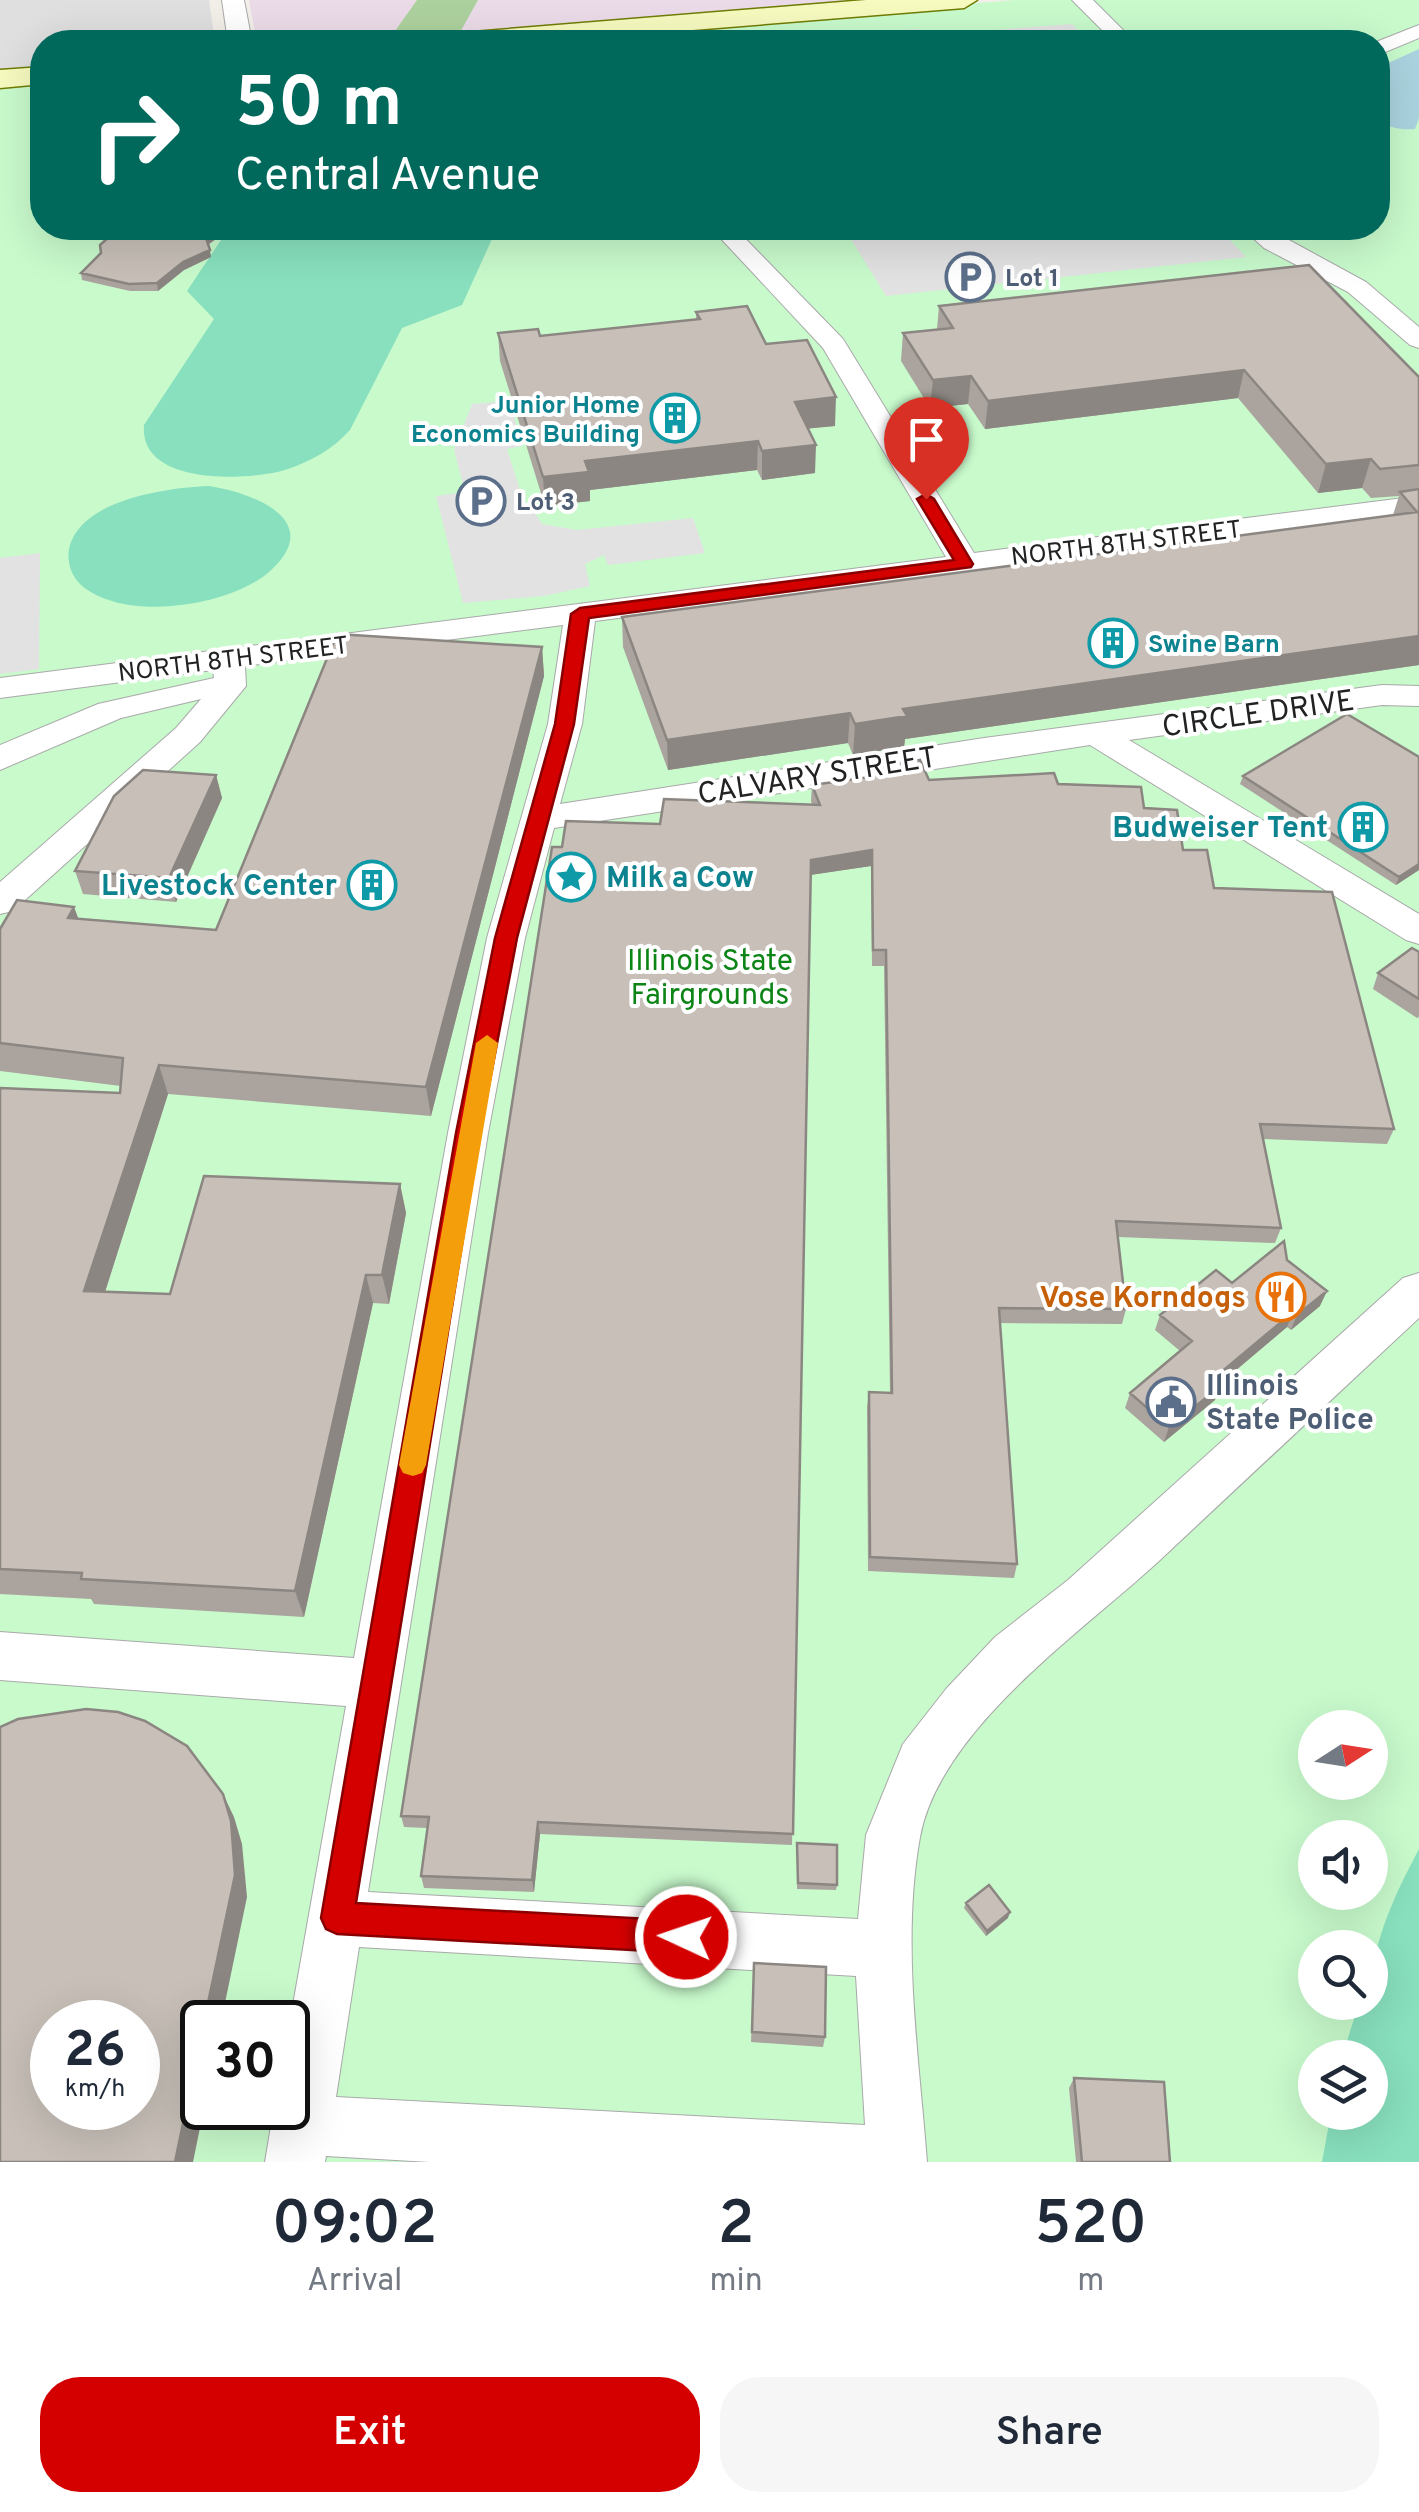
<!DOCTYPE html>
<style>
body{margin:0;font-family:Overpass,sans-serif;background:#f6f6f7;color:#1f2937;height:100vh;display:flex;flex-direction:column;font-size:38px;white-space:nowrap}
*{box-sizing:border-box;margin:0}
p{font-size:32px;color:#747a83}
.icon{flex:none;width:55px;height:55px;fill:none;stroke:currentColor;stroke-width:2;stroke-linecap:round;stroke-linejoin:round}
.map{position:relative;height:2162px;overflow:hidden}
.details{display:flex;flex-direction:column;background:#fff;flex:1}
.details>*{flex:none}
.hud{position:absolute;left:30px;top:30px;width:1360px;height:210px;border-radius:40px;box-shadow:0 10px 40px #0002;background:#00695c;color:#fff;overflow:hidden}
.needle{width:65px;rotate:78deg}
.controls{position:absolute;left:1298px;top:1710px;display:grid;gap:20px}
.controls a{display:grid;place-items:center;width:90px;height:90px;border-radius:50%;background:#fff;box-shadow:0 10px 40px #0002;font-size:50px}
.speed{position:absolute;left:30px;top:2000px;display:flex;gap:20px;font-size:50px;font-weight:700;text-align:center}
.speed>*{display:grid;place-content:center;width:130px;height:130px;border-radius:50%;background:#fff;box-shadow:0 10px 40px #0002;line-height:1}
.speed small{font-size:25px;font-weight:400}
.speed .limit{border:5px solid #111;border-radius:15px;background:#fff;color:#111}
.pin{position:absolute;display:grid;place-items:center;width:85px;height:85px;color:#fff;margin:-102px -42px;border-radius:50% 50% 50% 0;rotate:-45deg;box-shadow:0 0 10px #0007}
.pin .icon{rotate:45deg}
.me{position:absolute;width:110px;margin:-55px;rotate:273deg;stroke-linejoin:round;filter:drop-shadow(0 0 8px #0008)}
.turn{display:flex;align-items:center;gap:35px;height:210px;padding:0 40px;font-size:45px}
.turn .icon{width:130px;height:130px;stroke-width:2.5}
.turn b{display:block;font-size:70px;line-height:85px}
.eta{display:flex;justify-content:space-evenly;align-items:center;height:170px;text-align:center}
.eta b{font-size:60px;font-weight:600;line-height:70px}
.cta{display:flex;gap:20px;margin-top:auto;padding:20px 40px}
.cta a{flex:1;height:115px;border-radius:40px;background:#d40000;color:#fff;font-size:40px;font-weight:600;line-height:115px;text-align:center}
.cta a+a{background:#f6f6f7;color:#1f2937}
.map>svg:first-child{display:block}
.residential{fill:#e0dfdf}
.industrial{fill:#ebdbe8}
.forest{fill:#add19e}
.park{fill:#c8facc;fill-rule:evenodd}
.pitch{fill:#88e0be}
.parking{fill:#e2e2e2}
.water{fill:#aad3df}
.lines{fill:none;stroke-linecap:round;stroke-linejoin:round}
.minor-casing{stroke:#a9a9a9;stroke-width:2}
.tertiary-casing{stroke:#a9a9a9;stroke-width:2}
.secondary-casing{stroke:#707d05;stroke-width:3}
.minor{fill:#fff;fill-rule:evenodd}
.tertiary{fill:#fff;fill-rule:evenodd}
.secondary{fill:#f7fabf;fill-rule:evenodd}
.wall{fill:#aba49e}
.shaded-wall{fill:#8b8681}
.building{fill:#c7bfb8;stroke:#8b8681;stroke-width:2.5;fill-rule:evenodd}
.route{fill:#d40000;stroke:#8a0000;stroke-width:2.5}
.slow{fill:#f59e0b}
.labels{text-anchor:middle;stroke-width:8;stroke-linejoin:round;paint-order:stroke}
.far-service-label{font-size:25px;font-weight:bold;fill:#4e5e75;stroke:#fff;text-anchor:start}
.far-culture-label{font-size:25px;font-weight:bold;fill:#0d838f;stroke:#fff;text-anchor:end}
.far-street-label{font-size:25px;fill:#222;stroke:#fff}
.street-label{font-size:30px;fill:#222;stroke:#fff}
.culture-label{font-size:30px;font-weight:bold;fill:#0d838f;stroke:#fff;text-anchor:end}
.park-label{font-size:30px;fill:#0c8416;stroke:#fff}
.food-label{font-size:30px;font-weight:bold;fill:#c56008;stroke:#fff;text-anchor:end}
.service-label{font-size:30px;font-weight:bold;fill:#4e5e75;stroke:#fff;text-anchor:start}
</style>
<div class="map">
<svg width="1419" height="2162" viewBox="0 0 1419 2162">
<rect width="100%" height="100%" fill="#f2efe9"/>
<!-- residential -->
<path class="residential" d="M0,0H209L215,42H42V70L0,74Z"/>
<!-- industrial -->
<path class="industrial" d="M249,0H910L376,42H262L256,37Z"/>
<!-- forest -->
<path class="forest" d="M417,0H478L458,36L388,41Z"/>
<!-- park -->
<path class="park" d="M1015,0H1419V2162H0V84L42,80V228H1378V42H499ZM1315,1728H1370V1782H1315ZM1315,1838H1370V1892H1315ZM1315,1948H1370V2002H1315ZM52,2022H138V2108H52ZM202,2022H288V2108H202ZM1315,2058H1370V2112H1315Z"/>
<!-- pitch -->
<path class="pitch" d="M229,228H497L462,305L402,328L350,430C333,449 310,462 285,470C246,481 139,486 144,425L214,319L187,291Z
M208,486C251,492 328,520 269,572C229,607 122,623 80,584C71,575 67,562 69,549C80,499 167,488 208,486Z
M1419,1849V2162H1322L1331,2113L1370,2112V2058L1342,2057L1359,2003L1370,2002C1370,1947 1393,1898 1419,1849Z"/>
<!-- parking -->
<path class="parking" d="M1072,24L1090,42H1007L995,30Z
M918,29L929,42H758Z
M844,228H1219L1246,257L886,296Z
M509,401L523,446L507,449L525,506L533,510L542,524L577,530L693,518L705,553L608,565L604,555L585,564L590,586L544,596L463,603L436,496L465,492L454,450L472,404Z
M40,553L39,669L0,674V558Z"/>
<!-- water -->
<path class="water" d="M1419,49V118L1415,129C1401,130 1390,128 1378,121V72L1386,64Z"/>
<g class="lines">
<!-- minor casing -->
<g class="minor-casing">
<path id="minor" d="M1072,0H1093L1135,42H1114Z
M1419,25V38L1378,55L1376,42Z
M711,228H735L843,339L974,553L1419,496V514L595,621L582,724L560,804L984,738L1382,685L1419,686V706L1382,705L1129,740L1419,914V944L1406,940L1090,745L554,828L525,938L488,1133L368,1892L858,1919L866,1835L903,1744L946,1689L995,1637L1068,1580L1403,1278L1419,1273V1318C1332,1399 1245,1480 1159,1561C1082,1632 940,1729 920,1837C901,1943 919,2056 927,2162H430L326,2156L325,2162H265L274,2108H288V2033L346,1706L0,1680V1632L354,1658L448,1133L487,938L548,724L563,625L245,666L246,686L200,742L13,911L0,914V882L176,728L201,699L121,718L0,770V745L98,704L214,678L213,670L0,698V678L946,557L823,348ZM359,1947L856,1976L865,2125L336,2097Z
M1242,228H1267L1366,282L1419,327V348L1410,345L1348,292L1264,248Z"/>
</g>
<!-- tertiary casing -->
<g class="tertiary-casing">
<path id="tertiary" d="M222,0H244L252,42H228Z"/>
</g>
<!-- secondary casing -->
<g class="secondary-casing">
<path id="secondary" d="M866,0H977L964,8L543,42H434L448,34Z
M42,67V84L0,88V70Z"/>
</g>
<!-- minor -->
<use href="#minor" class="minor"/>
<!-- tertiary -->
<use href="#tertiary" class="tertiary"/>
<!-- secondary -->
<use href="#secondary" class="secondary"/>
</g>
<!-- wall -->
<path class="wall" d="M119,228H230V229L208,245L211,257L184,270L158,291H130L82,280L81,273L101,253Z
M939,306L1419,377V665L905,739L904,747L853,755L848,743L668,770L623,647L622,617L1393,515L1399,496L1371,498L1362,488L1318,493L1238,398L985,429L968,404L930,408L901,361L903,333L937,329Z
M696,312L766,344L835,426L809,428L815,473L762,480L757,470L590,490V501L545,506L500,361L498,333L540,336L696,319Z
M542,647L544,676L431,1116L168,1094L105,1292L170,1294L400,1184L406,1213L389,1304L373,1303L304,1617L94,1604L91,1599L0,1594V1088L120,1093L121,1086L0,1071V929L79,919L216,930Z
M1419,757V870L1396,885L1240,784L1243,776Z
M866,768L929,780L1058,784L1144,808L1183,850L1214,888L1394,1129L1387,1144L1263,1139L1281,1228L1275,1243L1118,1237L1126,1309L1122,1324L1000,1323L1017,1564L1014,1578L868,1571L867,1407L869,1392L890,1393L884,966H872L871,866L810,875L792,1845L540,1834L534,1892L424,1888L421,1876L427,1828L404,1827L401,1816L562,847L660,824L812,805L811,801L812,785L866,778Z
M216,775L222,798L176,902L83,894L75,871Z
M1419,952V1017L1417,1018L1373,989L1378,973Z
M1287,1260L1320,1306L1291,1330L1287,1327L1219,1384L1215,1400L1164,1442L1125,1408L1130,1393L1180,1351L1155,1330L1160,1315L1232,1283Z
M797,1849L837,1885L836,1890L797,1889Z
M966,1903L1008,1918L986,1936L964,1908Z
M754,1963L825,2037L823,2047L751,2042Z
M1074,2078L1170,2162H1076L1069,2088Z"/>
<!-- shaded-wall -->
<path class="shaded-wall" d="M221,228H230V229L207,245L206,238Z
M210,250L211,257L184,270L158,291L157,283L183,262Z
M1244,370L1238,398L985,429L988,401Z
M971,376L968,404L930,408L933,380Z
M836,397L835,426L794,430L795,402Z
M758,441L757,470L590,490V501L545,506L543,477L585,461Z
M816,445L815,473L762,480V451Z
M1371,459L1362,488L1318,493L1326,464Z
M1419,636V665L905,739L904,747L853,755L855,724L903,709Z
M542,647L544,676L431,1116L426,1087Z
M850,713L848,743L668,770L667,740Z
M216,775L222,798L176,902L169,878Z
M872,850L871,866L810,875L811,860Z
M1419,864V870L1396,885L1399,877Z
M74,907L85,936L68,918Z
M159,1065L168,1094L96,1320L84,1291Z
M400,1184L406,1213L389,1304L382,1275Z
M366,1275L373,1303L304,1617L295,1591Z
M1327,1291L1320,1306L1291,1330L1297,1315Z
M1293,1312L1287,1327L1208,1394L1213,1379Z
M1221,1386L1215,1400L1164,1442L1169,1427Z
M223,1794L234,1817L242,1844L247,1897L221,2022H204Z
M538,1822L540,1834L534,1892L532,1880Z
M1010,1912L1008,1918L986,1936L987,1931Z
M202,2032L204,2108L193,2162H175Z"/>
<!-- building -->
<path class="building" d="M119,228H221L206,238L210,250L183,262L157,283L129,284L81,273L101,253L100,245Z
M1309,265L1419,377V465L1380,469L1371,459L1326,464L1244,370L988,401L971,376L933,380L903,333L953,328L939,306Z
M747,306L766,344L807,340L836,397L795,402L816,445L762,451L758,441L585,461L589,472L543,477L498,333L538,329L540,336L700,319L696,312Z
M1419,489V636L903,709L907,716L855,724L850,713L667,740L622,617L1417,512L1400,492Z
M337,634L542,647L426,1087L159,1065L84,1291L170,1294L204,1176L400,1184L382,1275H366L295,1591L81,1579L82,1573L0,1569V1088L120,1093L123,1058L0,1043V929L17,900L74,907L68,918L216,930Z
M1347,714L1419,757V864L1399,877L1243,776Z
M920,760L929,780L1054,773L1058,784L1141,787L1144,808L1177,810L1183,850H1207L1214,888L1332,892L1394,1129L1260,1124L1281,1228L1116,1221L1126,1309L999,1308L1017,1564L870,1557L869,1392L892,1393L886,950H873L872,850L811,860L793,1834L538,1822L532,1880L421,1876L429,1817L401,1816L552,847H562L566,821L660,824L664,799L820,805L812,785L870,777L866,768Z
M143,770L216,775L169,878L75,871L114,796Z
M1412,948L1419,952V999L1378,973Z
M1284,1241L1287,1260L1327,1291L1297,1315L1293,1312L1213,1379L1221,1386L1169,1427L1130,1393L1192,1341L1160,1315L1216,1270L1232,1283Z
M86,1709L118,1712L145,1721L187,1746L223,1794L231,1821L235,1875L204,2022H202V2032L175,2162H0V1727L18,1719ZM52,2022H138V2108H52Z
M797,1843L837,1845V1885L798,1883Z
M989,1885L1010,1912L987,1931L966,1903Z
M754,1963L826,1967L825,2037L752,2032Z
M1074,2078L1164,2082L1170,2162H1082Z"/>
<!-- route -->
<path class="route" d="M926,494L934,499L973,564L971,567L589,618L574,724L517,938L480,1133L356,1903L686,1921L698,1926L702,1937L698,1949L686,1953L337,1934L326,1929L321,1918L456,1133L495,938L555,724L571,614L580,608L954,560L917,499Z"/>
<!-- slow -->
<path class="slow" d="M487,1035L498,1043L426,1465L422,1473L413,1476L403,1473L399,1465L476,1043Z"/>
<!-- icons -->
<defs>
<g id="parking-ring" transform="scale(2.5)"><circle r="9.5" fill="#fff" stroke="#5c6f8a" stroke-width="1.5"/><path d="M-3.5-5.5H1a3.5 3.5 0 0 1 0 7H-1V5.5H-3.5ZM-1-3.4V-.6H.8a1.4 1.4 0 0 0 0-2.8Z" fill="#5c6f8a"/></g>
<g id="building-ring" transform="scale(2.5)"><circle r="9.5" fill="#fff" stroke="#0f9aa8" stroke-width="1.5"/><path d="M-4-6H4V6H1V3H-1V6H-4ZM-2.5-4.3h1.7v1.8h-1.7ZM.8-4.3h1.7v1.8H.8ZM-2.5-1h1.7V.8h-1.7ZM.8-1h1.7V.8H.8Z" fill="#0f9aa8"/></g>
<g id="sight-ring" transform="scale(2.5)"><circle r="9.5" fill="#fff" stroke="#0f9aa8" stroke-width="1.5"/><path d="M0-6L1.8-2.2L6-1.7L2.9 1.2L3.7 5.4L0 3.3L-3.7 5.4L-2.9 1.2L-6-1.7L-1.8-2.2Z" fill="#0f9aa8"/></g>
<g id="restaurant-ring" transform="scale(2.5)"><circle r="9.5" fill="#fff" stroke="#e8710a" stroke-width="1.5"/><path d="M-5-6h1v4h1v-4h1v4h1v-4h1v5L-1.5 .5V6h-2V.5L-5-1ZM5-6V6H3V1.5H1.5Q1.5-4 5-6Z" fill="#e8710a"/></g>
<g id="civic-ring" transform="scale(2.5)"><circle r="9.5" fill="#fff" stroke="#5c6f8a" stroke-width="1.5"/><path d="M-.6-6.5H3V-4.5H.6V-3L4-1V1h2V6H-6V1h2V-1L-.6-3ZM-1.2 2.5V6h2.4V2.5Z" fill="#5c6f8a"/></g>
</defs>
<g fill-rule="evenodd">
<use href="#parking-ring" x="970" y="277"/>
<use href="#building-ring" x="675" y="418"/>
<use href="#parking-ring" x="481" y="501"/>
<use href="#building-ring" x="1113" y="643"/>
<use href="#building-ring" x="1363" y="827"/>
<use href="#sight-ring" x="571" y="877"/>
<use href="#building-ring" x="372" y="885"/>
<use href="#restaurant-ring" x="1281" y="1297"/>
<use href="#civic-ring" x="1171" y="1402"/>
</g>
<g class="labels">
<!-- far-service labels -->
<g class="far-service-label">
<text x="1005" y="286">Lot 1</text>
<text x="516" y="510">Lot 3</text>
</g>
<!-- far-culture labels -->
<g class="far-culture-label">
<text x="640" y="413">Junior Home<tspan x="640" dy="29">Economics Building</tspan></text>
<text x="1148" y="652" text-anchor="start">Swine Barn</text>
</g>
<!-- far-street labels -->
<g class="far-street-label">
<text transform="translate(1126 542) rotate(-7)" y="9">NORTH 8TH STREET</text>
<text transform="translate(233 658) rotate(-7)" y="9">NORTH 8TH STREET</text>
</g>
<!-- street labels -->
<g class="street-label">
<text transform="translate(1258 713) rotate(-8)" y="10">CIRCLE DRIVE</text>
<text transform="translate(817 775) rotate(-9)" y="10">CALVARY STREET</text>
</g>
<!-- culture labels -->
<g class="culture-label">
<text x="1328" y="837">Budweiser Tent</text>
<text x="606" y="887" text-anchor="start">Milk a Cow</text>
<text x="337" y="895">Livestock Center</text>
</g>
<!-- park labels -->
<g class="park-label">
<text x="710" y="970">Illinois State<tspan x="710" dy="34">Fairgrounds</tspan></text>
</g>
<!-- food labels -->
<g class="food-label">
<text x="1246" y="1307">Vose Korndogs</text>
</g>
<!-- service labels -->
<g class="service-label">
<text x="1206" y="1395">Illinois<tspan x="1206" dy="34">State Police</tspan></text>
</g>
</g>
</svg>
<div class="controls">
<a><svg class="needle" viewBox="-14 -14 28 28"><path d="M0-13l5 13h-10z" fill="#e53935"/><path d="M0 13l5-13h-10z" fill="#747a83"/></svg></a>
<a><svg class="icon" aria-label="sound" viewBox="0 0 24 24"><path d="M4 9h4l5-4v14l-5-4H4zM17 9q2 3 0 6"/></svg></a>
<a><svg class="icon" aria-label="search" viewBox="0 0 24 24"><circle cx="10" cy="10" r="6"/><path d="M15 15l6 6"/></svg></a>
<a><svg class="icon" aria-label="layers" viewBox="0 0 24 24"><path d="M12 4l9 5-9 5-9-5zM3 14l9 5 9-5"/></svg></a>
</div>
<div class="speed"><div>26<small>km/h</small></div><div class="limit">30</div></div>
<div class="pin" style="left:926px;top:499px;background:#d93025"><svg class="icon" aria-label="arrive" viewBox="0 0 24 24"><path d="M6 21V4h12l-3 4 3 4H6"/></svg></div>
<svg class="me" style="left:686px;top:1937px" viewBox="-20 -20 40 40"><circle r="17" fill="#d40000" stroke="#fff" stroke-width="3"/><path d="M0-11L8 9 0 5-8 9z" fill="#fff"/></svg>
<div class="hud">
<div class="turn"><svg class="icon" aria-label="right" viewBox="0 0 24 24"><path d="M7 20v-9h11M14 6l5 5-5 5"/></svg><div><b>50 m</b>Central Avenue</div></div>
</div>
</div>
<section class="details">
<div class="eta">
<div><b>09:02</b><p>Arrival</p></div>
<div><b>2</b><p>min</p></div>
<div><b>520</b><p>m</p></div>
</div>
<div class="cta"><a>Exit</a><a>Share</a></div>
</section>
